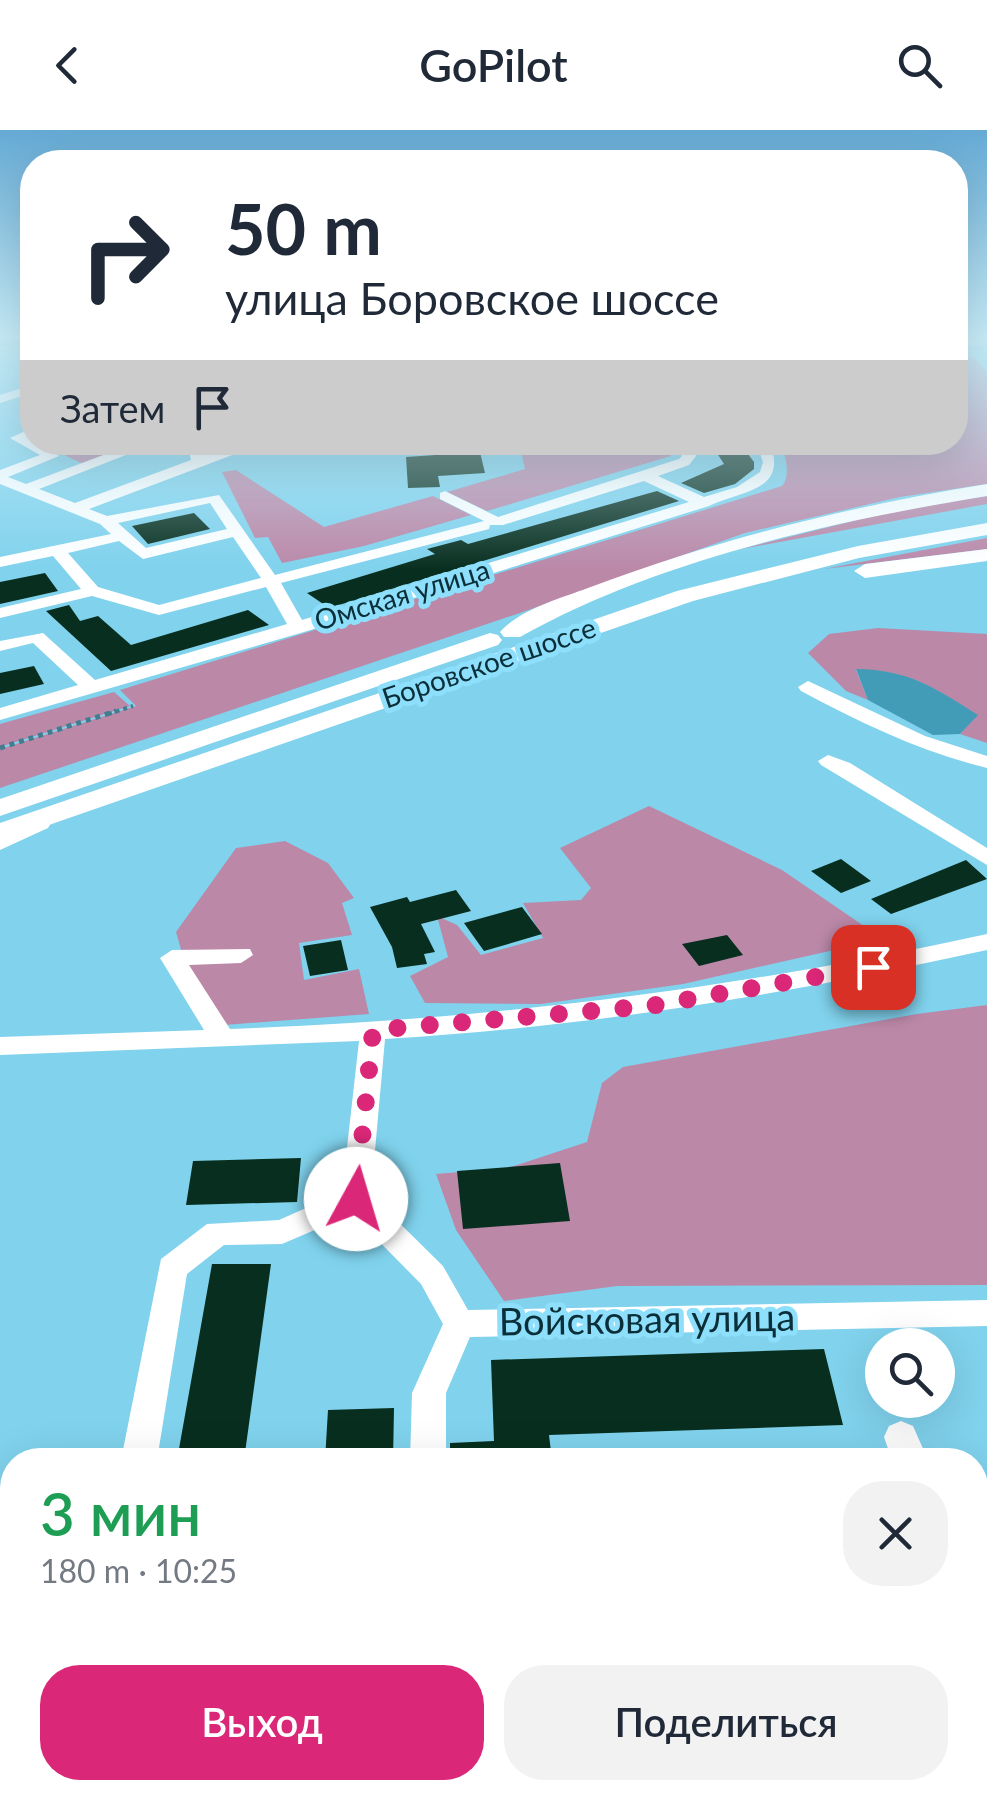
<!DOCTYPE html>
<html lang="ru">
<meta charset="utf-8">
<style>
body{margin:0;font-family:Lato,sans-serif;background:#f2f2f3;color:#1f2937;height:100vh;display:flex;flex-direction:column;font-size:38px;white-space:nowrap}
*{box-sizing:border-box;margin:0}
p{font-size:32px;color:#747a83}
.icon{flex:none;width:55px;height:55px;fill:none;stroke:currentColor;stroke-width:2;stroke-linecap:round;stroke-linejoin:round}
.map{position:relative;flex:1;overflow:hidden}
.sheet{position:absolute;left:0px;top:1318px;width:988px;height:352px;display:flex;flex-direction:column;background:#fff;border-radius:40px 40px 0 0;box-shadow:0 10px 40px #0002}
.sheet>*{flex:none}
.banner{position:absolute;left:20px;top:20px;width:948px;height:305px;border-radius:40px;box-shadow:0 10px 40px #0002;background:#fff;color:#1f2937;overflow:hidden}
.fabs{position:absolute;left:865px;top:1198px;display:grid;gap:20px}
.fabs a{display:grid;place-items:center;width:90px;height:90px;border-radius:50%;background:#fff;box-shadow:0 10px 40px #0002;font-size:50px}
.pin{position:absolute;display:grid;place-items:center;width:85px;height:85px;color:#fff;margin:-42px;border-radius:20px;box-shadow:0 5px 15px #0006}
.me{position:absolute;width:110px;margin:-55px;rotate:6deg;stroke-linejoin:round;filter:drop-shadow(0 0 8px #0008)}
.turn{display:flex;align-items:center;gap:35px;height:210px;padding:0 40px;font-size:45px}
.turn .icon{width:130px;height:130px;stroke-width:2.5}
.turn b{display:block;font-size:70px;line-height:85px}
.then{display:flex;align-items:center;height:95px;padding:0 40px;background:#0003;gap:20px;font-size:38px}
.round{display:grid;place-items:center;flex:none;width:105px;height:105px;border-radius:40px;background:#f2f2f3}
.headline{display:flex;align-items:center;justify-content:space-between;height:170px;padding:0 40px}
h1{font-size:60px;font-weight:600;line-height:75px;color:#1e9e55}
.action{display:flex;gap:20px;margin-top:auto;padding:20px 40px}
.action a{flex:1;height:115px;border-radius:40px;background:#db2777;color:#fff;font-size:40px;font-weight:600;line-height:115px;text-align:center}
.action a+a{background:#f2f2f3;color:#1f2937}
header{display:flex;justify-content:space-between;align-items:center;height:130px;padding:0 40px;background:#fff;font-size:45px;font-weight:600}
.map>svg:first-child{display:block}
.green{fill:#bb88a8}
.water{fill:#429cb7}
.building{fill:#072e1e}
.lines{fill:none;stroke-linecap:round;stroke-linejoin:round}
.path-far3{stroke:#427c8e;stroke-width:2.5;stroke-dasharray:2.5 2.5;stroke-linecap:butt}
.path-far2{stroke:#427c8e;stroke-width:4;stroke-dasharray:4 4;stroke-linecap:butt}
.path-far1{stroke:#427c8e;stroke-width:5;stroke-dasharray:5 5;stroke-linecap:butt}
.path{stroke:#427c8e;stroke-width:8;stroke-dasharray:8 8;stroke-linecap:butt}
.minor{fill:#fff;fill-rule:evenodd}
.major{fill:#fff;fill-rule:evenodd}
.route{stroke:#db2777;stroke-width:18;stroke-dasharray:0 32.4}
.labels{text-anchor:middle;stroke-width:10;stroke-linejoin:round;paint-order:stroke}
.far-street-label{font-size:28px;fill:#0a2f39;stroke:#8ddffb}
.near-street-label{font-size:38px;fill:#0a2f39;stroke:#8ddffb}
</style>
<header><svg class="icon" aria-label="back" viewBox="0 0 24 24"><path d="M15 5l-7 7 7 7"/></svg>GoPilot<svg class="icon" aria-label="search" viewBox="0 0 24 24"><circle cx="10" cy="10" r="6"/><path d="M15 15l6 6"/></svg></header>
<div class="map">
<svg width="987" height="1668" viewBox="0 0 987 1668">
<rect width="100%" height="100%" fill="#80d2ed"/>
<!-- green -->
<path class="green" d="M955,221L974,228L987,242V354L900,367L745,403L520,483L0,658V619L136,576L120,560L782,356C791,345 786,325 780,313L955,312Z
M37,312L145,313L83,334Z
M535,312L664,313L671,326L487,381L447,362L525,339L520,316Z
M236,340L324,397L433,366L471,385L364,416L282,433L268,407L255,408L222,342Z
M987,366V374L741,419L901,379Z
M987,408V419L824,439Z
M878,498L987,504V613L960,604L977,585C933,557 909,540 856,540L868,570L846,561L808,523L829,504Z
M114,562L130,576L0,617V594Z
M649,676L782,740L883,809L683,854L541,874L425,873L410,846L448,827L437,786L457,795L481,825L543,808L523,773L581,770L591,758L560,718Z
M285,711L328,733L354,768L342,773L352,805L299,813L304,850L359,839L369,884L224,895L184,830L176,802L236,718Z
M987,875V1155L617,1156L504,1171L456,1100L436,1044L508,1038L587,1012L602,953L623,937L917,884Z"/>
<!-- water -->
<path class="water" d="M856,539C909,540 934,557 978,585L960,604L933,605L868,570Z"/>
<!-- building -->
<path class="building" d="M742,316L754,332V339L735,354L704,363L681,353L724,334L713,317Z
M480,322L485,343L438,346L440,357L408,358L406,327Z
M657,361L679,371L329,478L307,463L435,424L427,419L461,410L468,414Z
M194,383L210,399L148,414L132,396Z
M45,443L58,461L0,474V452Z
M69,475L80,491L98,486L131,515L248,480L269,495L111,541L46,481Z
M34,536L44,554L0,564V543Z
M841,729L871,751L841,763L811,741Z
M966,730L987,749L891,784L871,769Z
M456,760L471,781L421,794L435,822L424,824L427,834L397,838L392,817L370,777L407,767L410,772Z
M522,777L542,804L484,821L464,793Z
M727,805L743,825L699,836L682,814Z
M341,810L348,840L310,846L303,816Z
M301,1028L297,1072L186,1075L193,1031Z
M560,1033L570,1091L463,1099L457,1041Z
M212,1134H271L244,1330H177Z
M824,1219L843,1295L549,1305L552,1330H450V1313L494,1311L491,1230Z
M394,1278L393,1330H325L328,1280Z"/>
<g class="lines">
<!-- path-far3 -->
<path class="path-far3" d="M0,215L32,212"/>
<!-- path-far2 -->
<path class="path-far2" d="M108,584L133,576"/>
<!-- path-far1 -->
<path class="path-far1" d="M0,618L116,581"/>
<!-- path -->
<path class="path" d="M975,1591L987,1590
M21,1668L150,1658"/>
<!-- minor -->
<path class="minor" d="M987,207V215L955,216V208Z
M32,255V263L0,273V265Z
M32,298V307L28,308L59,326L8,347L26,354L138,312H159L39,359L75,373L191,330L187,312H201L204,325L241,313L377,312L370,316L243,321L89,379L107,386L219,365L275,445L484,391L440,369V363L445,361L498,387L679,329L682,326L676,312H690L696,326L689,335L658,346L704,367L737,357L760,342L763,332L756,312H770C788,362 743,360 709,376L304,502L0,590V578L78,555L33,513L0,521V511L43,503L95,550L287,494L266,457L159,485L92,466L0,488V478L81,459L53,426L0,437V427L111,404L100,394L0,354V340L40,325L10,308ZM644,351L689,372L302,490L281,453L489,399L490,395H503ZM210,373L227,399L146,418L118,393ZM233,407L261,448L159,475L98,457L68,423L119,411L143,429Z
M808,551L925,606L987,626V638C921,622 861,593 801,561L798,557Z
M828,625L850,633L987,718V735L821,635L818,631Z
M40,686L48,688L51,693L48,698L0,720V704Z
M987,804V820C788,864 589,897 385,909L371,1065L443,1136L468,1180L987,1170V1196L470,1207L446,1263V1330H410L412,1263L443,1194L421,1154L352,1084L282,1114L224,1115L187,1144L157,1330H121L161,1129L207,1094L279,1090L342,1062L359,911L0,925V907L204,900L160,828L172,820L250,819L253,825L241,833L189,835L230,899C486,890 736,859 987,804Z
M901,1291L913,1296L928,1330H892L884,1307L889,1296Z
M987,1494V1534L975,1535V1495Z
M987,1628V1668L960,1665L957,1658H975V1629Z
M738,1658H902L898,1668H734Z"/>
<!-- major -->
<path class="major" d="M987,354V366C834,391 656,430 520,507H504L500,502C519,480 561,468 588,458C718,409 851,376 987,354Z
M987,393V405L859,428L693,471L0,712V693L677,461L858,416Z
M987,419V431L865,448L854,441L865,434Z
M490,503L498,505L502,510L498,515L0,686V669Z"/>
</g>
<!-- sky -->
<linearGradient id="sky" x2="0" y2="1"><stop stop-color="#65aad4"/><stop offset="0.47" stop-color="#c6ebf7"/><stop offset="1" stop-color="#c6ebf7" stop-opacity="0"/></linearGradient>
<rect width="987" height="440" fill="url(#sky)"/>
<g class="lines">
<!-- route -->
<path class="route" d="M356,1069L373,900L650,876L873,837"/>
</g>
<g class="labels">
<!-- far-street labels -->
<g class="far-street-label">
<text transform="translate(402 465) rotate(-17)" y="10">Омская улица</text>
<text transform="translate(489 533) rotate(-19)" y="10">Боровское шоссе</text>
</g>
<!-- near-street labels -->
<g class="near-street-label">
<text transform="translate(647 1190) rotate(-1)" y="13">Войсковая улица</text>
</g>
</g>
</svg>
<div class="fabs">
<a><svg class="icon" aria-label="search" viewBox="0 0 24 24"><circle cx="10" cy="10" r="6"/><path d="M15 15l6 6"/></svg></a>
</div>
<div class="pin" style="left:873px;top:837px;background:#d93025"><svg class="icon" aria-label="arrive" viewBox="0 0 24 24"><path d="M6 21V4h12l-3 4 3 4H6"/></svg></div>
<svg class="me" style="left:356px;top:1069px" viewBox="-20 -20 40 40"><circle r="19" fill="#fff"/><path d="M0-13L10 11 0 6-10 11z" fill="#db2777"/></svg>
<div class="banner">
<div class="turn"><svg class="icon" aria-label="right" viewBox="0 0 24 24"><path d="M7 20v-9h11M14 6l5 5-5 5"/></svg><div><b>50 m</b>улица Боровское шоссе</div></div>
<div class="then">Затем<svg class="icon" aria-label="arrive" viewBox="0 0 24 24"><path d="M6 21V4h12l-3 4 3 4H6"/></svg></div>
</div>
<section class="sheet">
<div class="headline"><div><h1>3 мин</h1><p>180 m · 10:25</p></div><a class="round"><svg class="icon" aria-label="close" viewBox="0 0 24 24"><path d="M6 6l12 12M18 6L6 18"/></svg></a></div>
<div class="action"><a>Выход</a><a>Поделиться</a></div>
</section>
</div>
